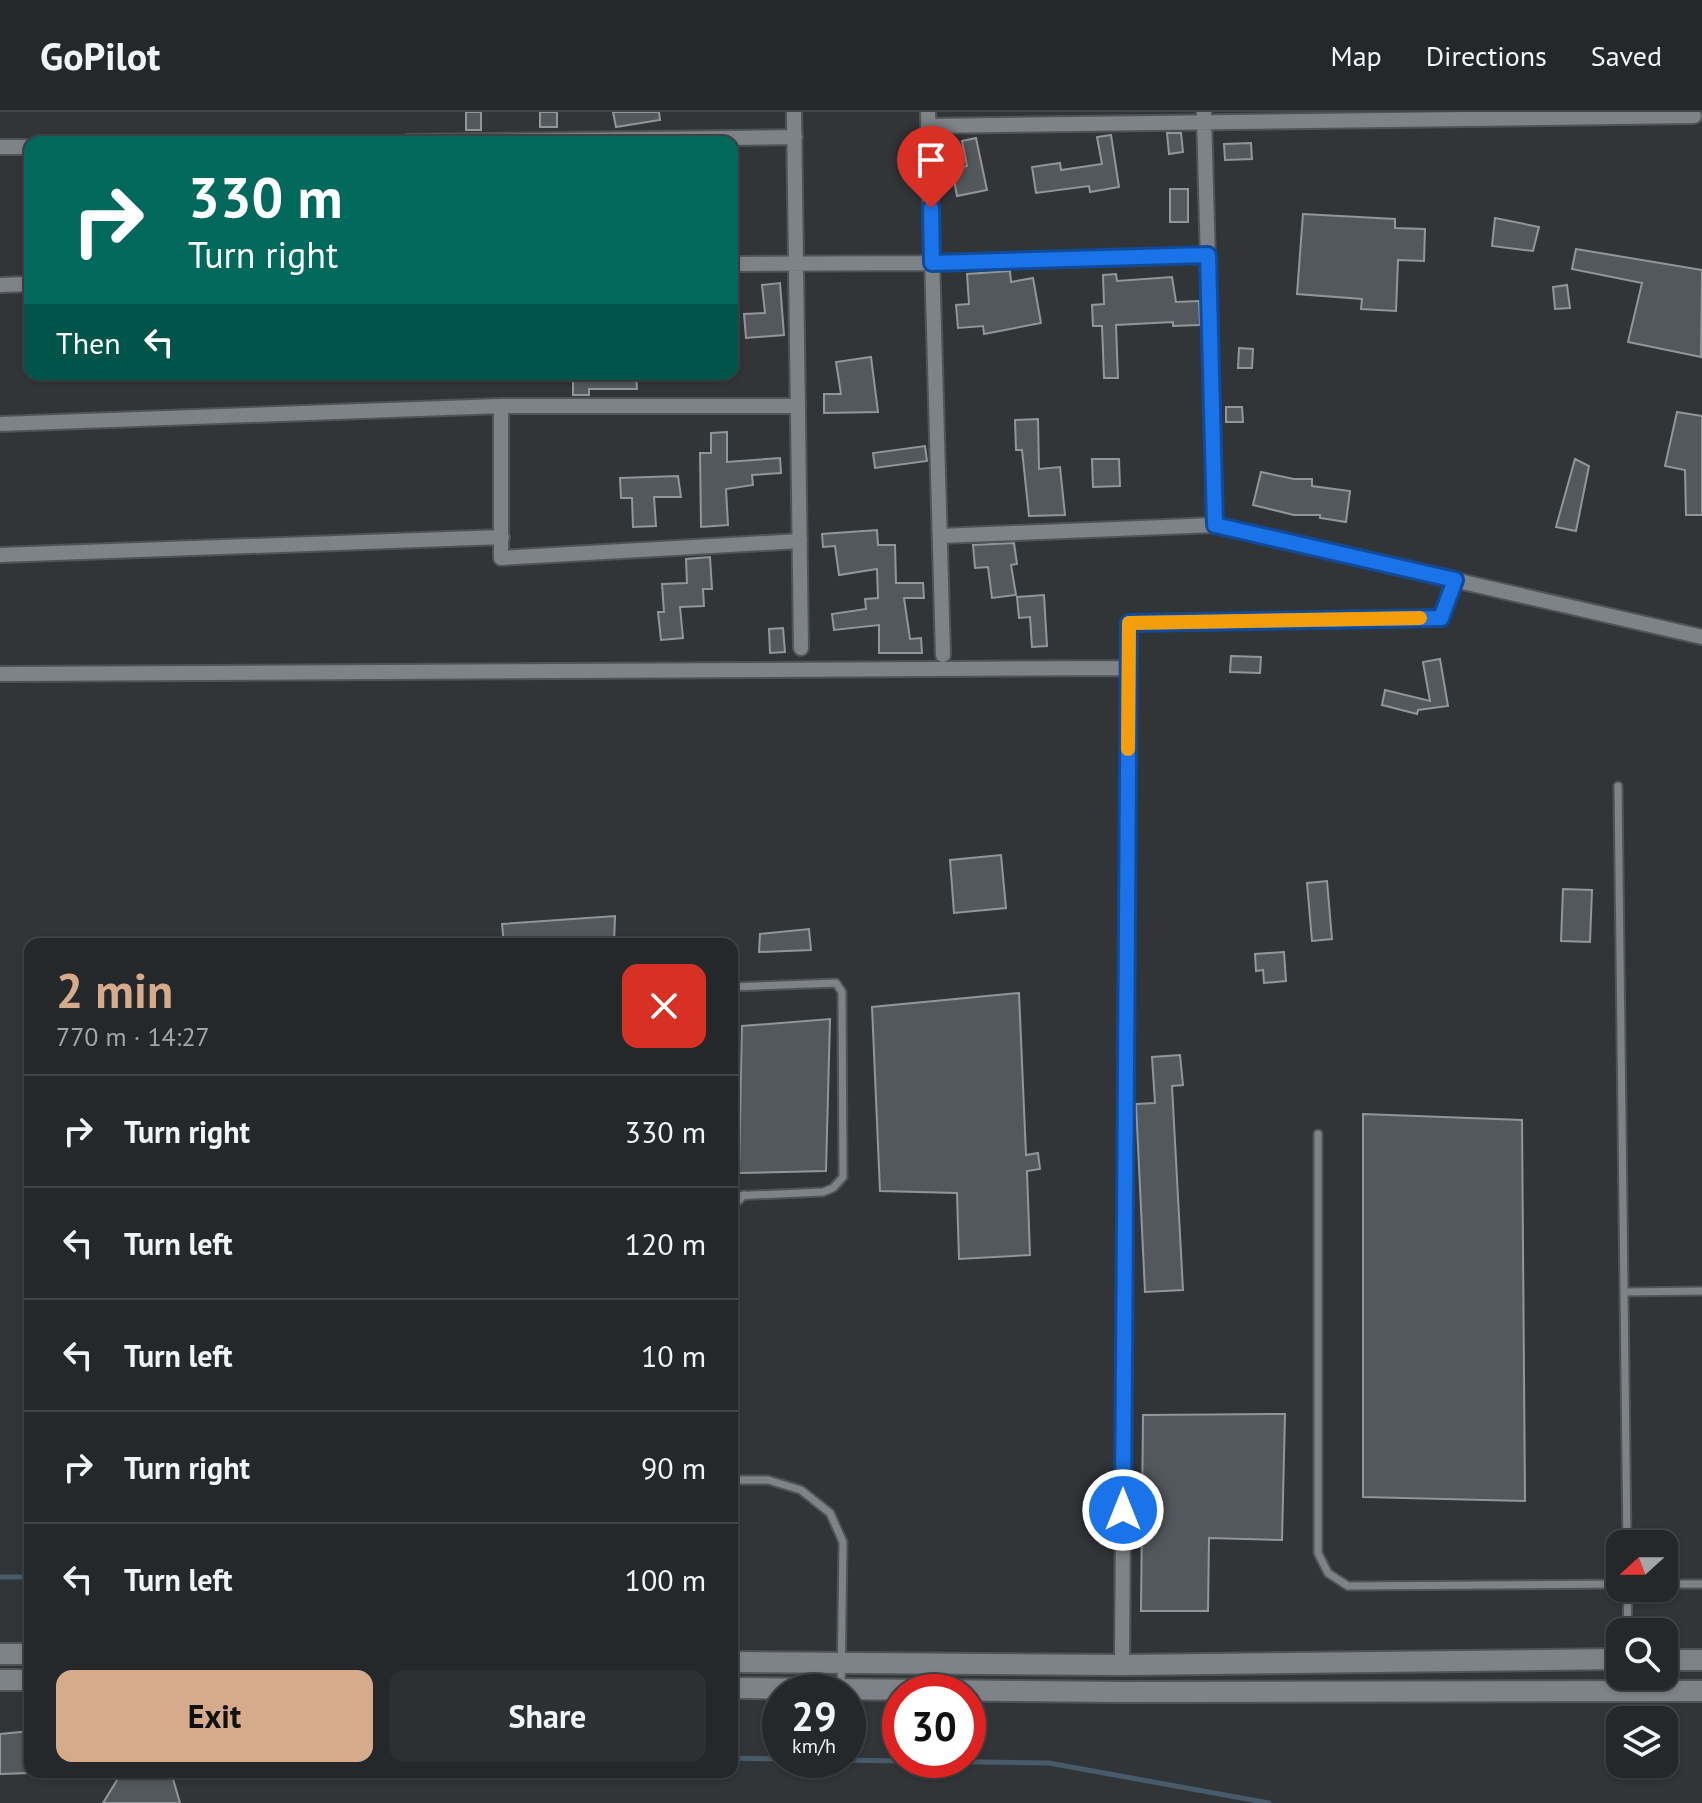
<!DOCTYPE html>
<meta charset="utf-8">
<style>
body{margin:0;font-family:"PT Sans",sans-serif;background:#2d3032;color:#f1f3f6;height:100vh;display:flex;flex-direction:column;font-size:30px;white-space:nowrap}
*{box-sizing:border-box;margin:0}
p{font-size:26px;color:#a3a6a8}
.icon{flex:none;width:44px;height:44px;fill:none;stroke:currentColor;stroke-width:2;stroke-linecap:round;stroke-linejoin:round}
.map{position:relative;flex:1;overflow:hidden}
.details{position:absolute;left:24px;top:826px;width:714px;height:840px;display:flex;flex-direction:column;background:#25282a;border-radius:16px;box-shadow:0 2px 6px #0004,0 0 0 2px #424447}
.details>*{flex:none}
.top-card{position:absolute;left:24px;top:24px;width:714px;height:244px;border-radius:16px;box-shadow:0 2px 6px #0004,0 0 0 2px #424447;background:#00695c;color:#fff;overflow:hidden}
.needle{width:52px;rotate:249deg}
.fabs{position:absolute;left:1606px;top:1418px;display:grid;gap:16px}
.fabs a{display:grid;place-items:center;width:72px;height:72px;border-radius:16px;background:#25282a;box-shadow:0 2px 6px #0004,0 0 0 2px #424447;font-size:40px}
.speed{position:absolute;left:762px;top:1562px;display:flex;gap:16px;font-size:40px;font-weight:700;text-align:center}
.speed>*{display:grid;place-content:center;width:104px;height:104px;border-radius:50%;background:#25282a;box-shadow:0 2px 6px #0004,0 0 0 2px #424447;line-height:1}
.speed small{font-size:20px;font-weight:400}
.speed .limit{border:12px solid #d22;background:#fff;color:#111}
.pin{position:absolute;display:grid;place-items:center;width:68px;height:68px;color:#fff;margin:-82px -34px;border-radius:50% 50% 50% 0;rotate:-45deg;box-shadow:0 0 8px #0007}
.pin .icon{rotate:45deg}
.me{position:absolute;width:88px;margin:-44px;rotate:0deg;stroke-linejoin:round;filter:drop-shadow(0 0 6px #0008)}
.turn{display:flex;align-items:center;gap:28px;height:168px;padding:0 32px;font-size:36px}
.turn .icon{width:104px;height:104px;stroke-width:2.5}
.turn b{display:block;font-size:56px;line-height:68px}
.then{display:flex;align-items:center;height:76px;padding:0 32px;background:#0003;gap:16px;font-size:30px}
.round{display:grid;place-items:center;flex:none;width:84px;height:84px;border-radius:16px;background:#2d3032}
.head{display:flex;align-items:center;justify-content:space-between;height:136px;padding:0 32px}
h1{font-size:48px;font-weight:800;line-height:60px;color:#d6ab8b}
.action{display:flex;gap:16px;margin-top:auto;padding:16px 32px}
.action a{flex:1;height:92px;border-radius:16px;background:#d6ab8b;color:#111;font-size:32px;font-weight:800;line-height:92px;text-align:center}
.action a+a{background:#2d3032;color:#f1f3f6}
ul{padding:0;list-style:none}
li{display:flex;align-items:center;gap:24px;height:112px;padding:0 32px;border-top:2px solid #424447}
li div{flex:1}
li b{display:block;font-size:30px}
li em{font-style:normal}
header{display:flex;align-items:center;gap:48px;box-sizing:border-box;height:112px;padding:0 40px;background:#25282a;border-bottom:2px solid #424447}
header strong{font-size:38px}
nav{display:flex;gap:44px;margin-inline-start:auto;font-size:28px}
.map>svg:first-child{display:block}
.lines{fill:none;stroke-linecap:round;stroke-linejoin:round}
.stream{stroke:#475b6a;stroke-width:5}
.building{fill:#53585c;stroke:#91969a;stroke-width:2}
.service-casing{stroke:#515457;stroke-width:11}
.minor-casing{stroke:#515457;stroke-width:18}
.secondary-casing{stroke:#515457;stroke-width:24}
.service{stroke:#7e8387;stroke-width:7}
.minor{stroke:#7e8387;stroke-width:14}
.secondary{stroke:#7e8387;stroke-width:20}
.route-casing{stroke:#114b97;stroke-width:20}
.route{stroke:#1a73e8;stroke-width:14}
.slow{stroke:#f59e0b;stroke-width:14}
</style>
<header>
<strong>GoPilot</strong>
<nav><a>Map</a><a>Directions</a><a>Saved</a></nav>
</header>
<div class="map">
<svg width="1702" height="1691" viewBox="0 0 1702 1691">
<rect width="100%" height="100%" fill="#313538"/>
<g class="lines">
<!-- stream -->
<path class="stream" d="M0,1465H30
M732,1646L780,1647
M833,1648L1049,1651L1269,1691"/>
</g>
<!-- building -->
<path class="building" d="M466,0H481V18H466Z
M540,0H557V15H540Z
M613,0H659L660,8L616,15Z
M1167,21H1181L1183,40L1169,42Z
M1111,23L1119,75L1090,80L1089,74L1036,81L1032,55L1060,51L1061,58L1102,52L1097,25Z
M976,26L987,78L957,84L952,57L967,54L962,29Z
M1251,31L1252,47L1225,48L1224,32Z
M1170,77H1188V110H1170Z
M1303,102L1395,107V116L1425,117L1424,149L1398,148L1396,199L1361,197L1362,187L1297,182Z
M1495,106L1539,115L1533,139L1492,134Z
M1576,137L1702,158L1701,245L1628,230L1642,171L1572,157Z
M1010,159L1011,170L1033,166L1041,211L984,222L983,214L958,216L956,193L969,192L967,162Z
M1116,162L1117,169L1172,165L1176,190L1199,189L1200,213L1173,214V210L1116,213L1118,266H1104L1102,214H1093L1092,193L1104,192L1103,163Z
M780,171L784,223L746,226L744,202L765,201L762,173Z
M1567,173L1570,196L1555,197L1553,175Z
M1239,236L1253,237L1252,256H1238Z
M871,245L878,300L824,301V282H841L836,250Z
M573,262H636L637,277H589V283H573Z
M1226,295H1242L1243,310H1226Z
M1677,300L1702,304V403H1686L1685,358L1665,354Z
M1038,307L1039,357L1060,355L1065,403L1029,404L1022,338H1016L1015,308Z
M727,320V350L780,346L781,361L752,363L753,373L726,377L728,413L701,415L700,341H711V321Z
M925,334L927,349L875,356L873,341Z
M1092,347H1119L1120,374L1093,375Z
M1575,347L1589,354L1576,419L1556,415Z
M1261,360L1294,367H1312V374L1350,379L1346,410L1320,406V403H1294L1253,393Z
M678,364L681,385H654L656,414L633,415L632,386H621L620,366Z
M877,418L878,433H895L896,471H923L924,486H904L910,527L921,526L922,541H879V513L834,518L832,502L866,497L865,487L878,486L877,457L839,463L835,434L823,435L822,422Z
M1014,431L1017,452L1011,453L1016,483L992,486L988,455L975,456L973,433Z
M710,445L712,477H703L704,494L680,495L683,526L661,528L658,500H664L662,472L687,471L686,447Z
M1044,483L1047,534L1032,535L1030,505L1019,506L1017,485Z
M783,516L785,540L770,541L769,517Z
M1231,544L1261,545L1260,561L1230,560Z
M1440,547L1448,594L1418,598L1417,602L1382,593L1385,578L1430,589L1423,550Z
M1001,743L1006,796L954,801L950,748Z
M1327,769L1332,827L1312,829L1307,771Z
M1563,777L1592,778L1590,830L1561,829Z
M615,804L614,832H504L502,812Z
M809,817L811,838L759,840L760,822Z
M1284,840L1286,869L1264,871L1263,858L1256,859L1255,842Z
M1019,881L1026,1043L1038,1041L1040,1057L1027,1059L1030,1143L959,1147L957,1081L880,1079L872,895Z
M830,907L826,1059L739,1061L742,914Z
M1180,943L1183,973L1172,974L1183,1178L1145,1180L1136,992L1155,991L1152,945Z
M1363,1002L1522,1008L1525,1389L1363,1385Z
M1285,1302L1282,1428L1209,1426L1208,1499H1141L1143,1303Z
M30,1619V1661L0,1662V1622Z
M122,1660H171L180,1691H103Z"/>
<g class="lines">
<!-- service casing -->
<g class="service-casing">
<path id="service" d="M1618,674L1627,1432
M732,875L836,871L842,880L843,1065L833,1076L823,1080L732,1084
M1318,1022V1441L1328,1461L1348,1474L1620,1472
M732,1095L744,1083
M1624,1180L1702,1179
M732,1368H768L801,1378L830,1401L843,1430L841,1576
M1664,1472H1702
M1627,1520L1628,1476"/>
</g>
<!-- minor casing -->
<g class="minor-casing">
<path id="minor" d="M794,0L801,536
M928,0L943,543
M1204,2L1215,413
M928,14L1694,4
M408,30L795,25
M0,35H30
M732,152L932,151L1208,143
M0,173L30,172
M501,294V446L800,429
M0,312L501,294H798
M940,424L1215,413L1702,525
M0,443L502,425
M0,562L1128,556
M1122,1553L1129,511L1441,506L1455,468"/>
</g>
<!-- secondary casing -->
<g class="secondary-casing">
<path id="secondary" d="M0,1542H30
M1664,1548H1702
M732,1550L1122,1553L1620,1547
M0,1568H30
M732,1576L1123,1580L1702,1579"/>
</g>
<!-- service -->
<use href="#service" class="service"/>
<!-- minor -->
<use href="#minor" class="minor"/>
<!-- secondary -->
<use href="#secondary" class="secondary"/>
</g>
<g class="lines">
<!-- route casing -->
<g class="route-casing">
<path id="route" d="M931,96L932,151L1208,143L1215,413L1455,468L1441,506L1129,511L1123,1398"/>
</g>
<!-- route -->
<use href="#route" class="route"/>
<!-- slow -->
<path class="slow" d="M1128,637L1129,511L1420,506"/>
</g>
</svg>
<div class="fabs">
<a><svg class="needle" viewBox="-14 -14 28 28"><path d="M0-13l5 13h-10z" fill="#e53935"/><path d="M0 13l5-13h-10z" fill="#a3a6a8"/></svg></a>
<a><svg class="icon" aria-label="search" viewBox="0 0 24 24"><circle cx="10" cy="10" r="6"/><path d="M15 15l6 6"/></svg></a>
<a><svg class="icon" aria-label="layers" viewBox="0 0 24 24"><path d="M12 4l9 5-9 5-9-5zM3 14l9 5 9-5"/></svg></a>
</div>
<div class="speed"><div>29<small>km/h</small></div><div class="limit">30</div></div>
<div class="pin" style="left:931px;top:96px;background:#d93025"><svg class="icon" aria-label="arrive" viewBox="0 0 24 24"><path d="M6 21V4h12l-3 4 3 4H6"/></svg></div>
<svg class="me" style="left:1123px;top:1398px" viewBox="-20 -20 40 40"><circle r="17" fill="#1a73e8" stroke="#fff" stroke-width="3"/><path d="M0-11L8 9 0 5-8 9z" fill="#fff"/></svg>
<div class="top-card">
<div class="turn"><svg class="icon" aria-label="right" viewBox="0 0 24 24"><path d="M7 20v-9h11M14 6l5 5-5 5"/></svg><div><b>330 m</b>Turn right</div></div>
<div class="then">Then<svg class="icon" aria-label="left" viewBox="0 0 24 24"><path d="M17 20v-9H6M10 6l-5 5 5 5"/></svg></div>
</div>
<section class="details">
<div class="head"><div><h1>2 min</h1><p>770 m · 14:27</p></div><a class="round" style="background:#d93025;color:#fff"><svg class="icon" aria-label="close" viewBox="0 0 24 24"><path d="M6 6l12 12M18 6L6 18"/></svg></a></div>
<ul>
<li><svg class="icon" aria-label="right" viewBox="0 0 24 24"><path d="M7 20v-9h11M14 6l5 5-5 5"/></svg><div><b>Turn right</b></div><em>330 m</em></li>
<li><svg class="icon" aria-label="left" viewBox="0 0 24 24"><path d="M17 20v-9H6M10 6l-5 5 5 5"/></svg><div><b>Turn left</b></div><em>120 m</em></li>
<li><svg class="icon" aria-label="left" viewBox="0 0 24 24"><path d="M17 20v-9H6M10 6l-5 5 5 5"/></svg><div><b>Turn left</b></div><em>10 m</em></li>
<li><svg class="icon" aria-label="right" viewBox="0 0 24 24"><path d="M7 20v-9h11M14 6l5 5-5 5"/></svg><div><b>Turn right</b></div><em>90 m</em></li>
<li><svg class="icon" aria-label="left" viewBox="0 0 24 24"><path d="M17 20v-9H6M10 6l-5 5 5 5"/></svg><div><b>Turn left</b></div><em>100 m</em></li>
</ul>
<div class="action"><a>Exit</a><a>Share</a></div>
</section>
</div>
